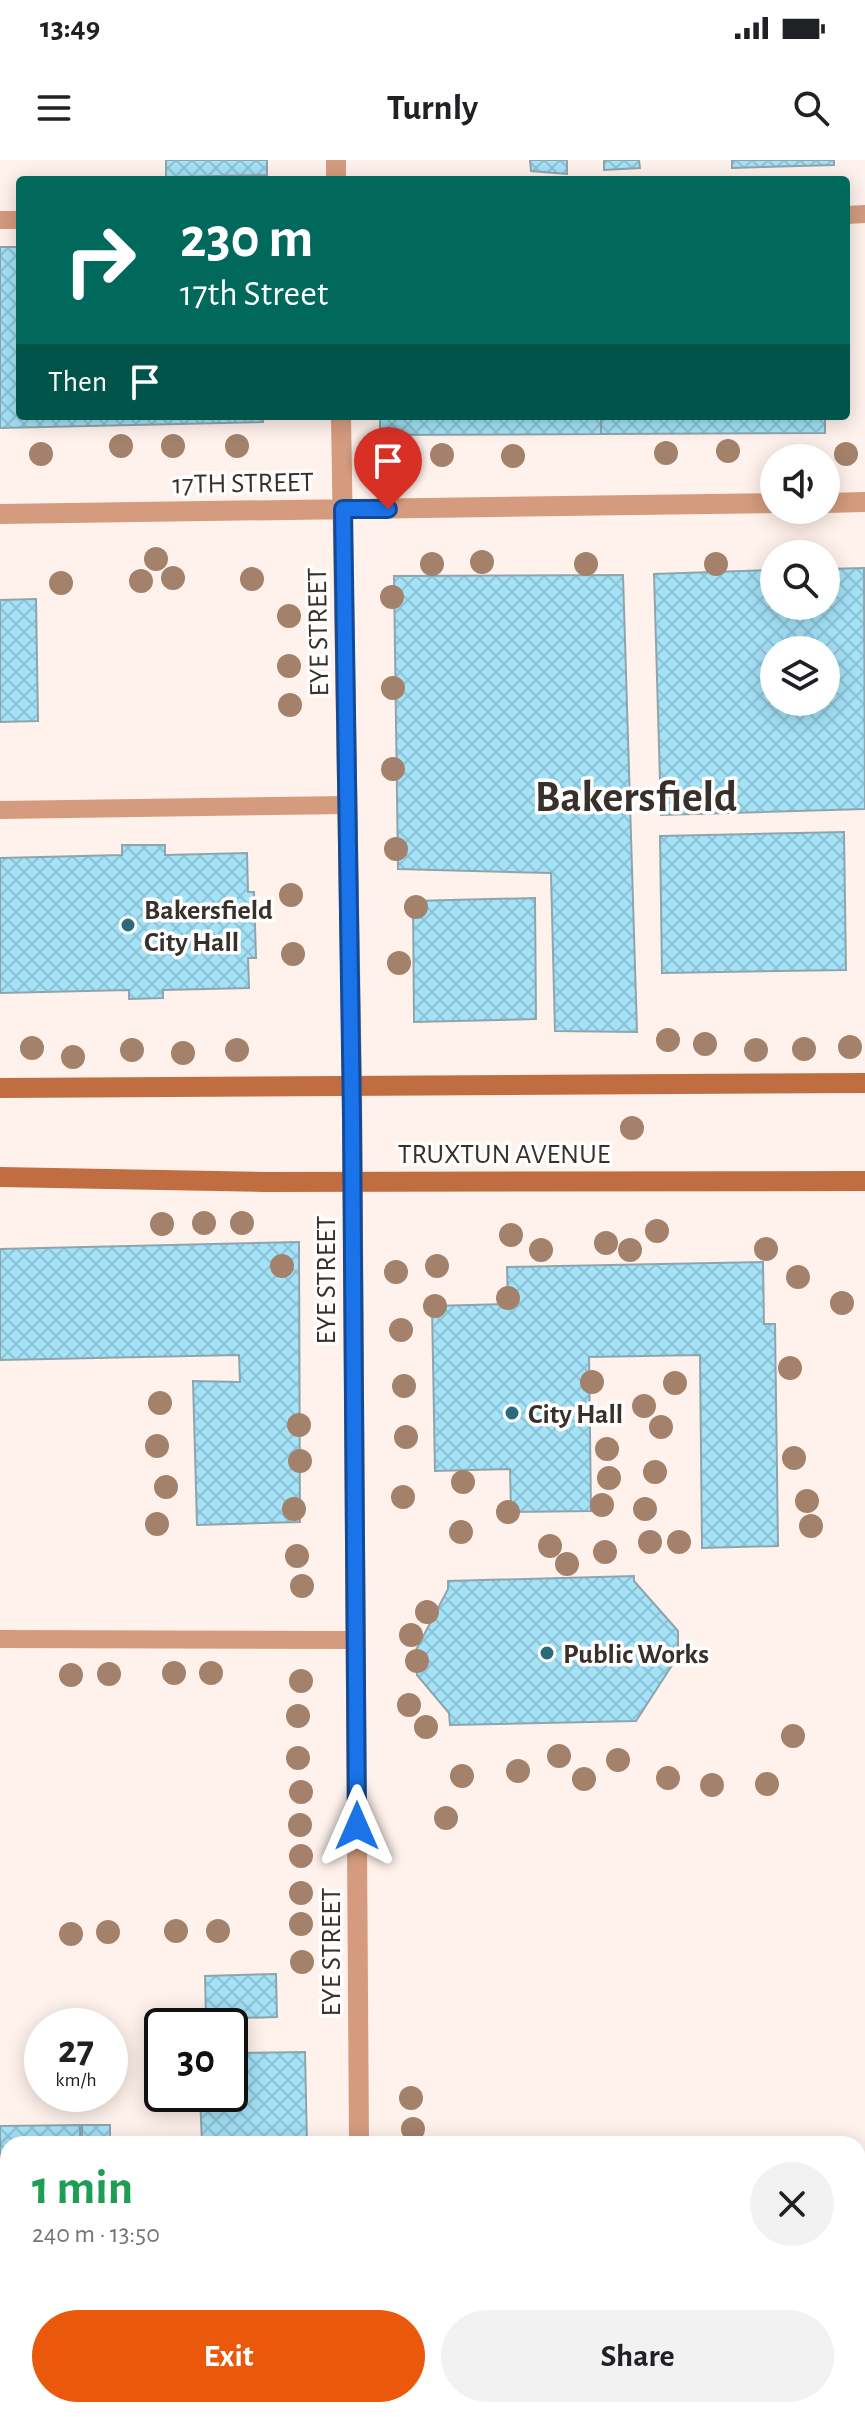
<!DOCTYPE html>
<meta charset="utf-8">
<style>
body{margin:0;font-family:"Alegreya Sans",sans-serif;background:#f2f2f2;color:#202124;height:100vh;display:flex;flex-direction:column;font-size:30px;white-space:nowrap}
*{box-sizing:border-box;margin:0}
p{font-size:26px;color:#757577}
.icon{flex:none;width:44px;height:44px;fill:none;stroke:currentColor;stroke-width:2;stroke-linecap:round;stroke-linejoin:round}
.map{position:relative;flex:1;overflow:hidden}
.sheet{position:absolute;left:0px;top:1976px;width:866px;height:282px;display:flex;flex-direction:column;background:#fff;border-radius:24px 24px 0 0;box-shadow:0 4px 20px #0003}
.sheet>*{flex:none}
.hud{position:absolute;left:16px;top:16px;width:834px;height:244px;border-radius:8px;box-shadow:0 4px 20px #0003;background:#00695c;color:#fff;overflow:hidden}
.fabs{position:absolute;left:760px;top:284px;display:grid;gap:16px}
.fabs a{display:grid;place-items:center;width:80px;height:80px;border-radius:50%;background:#fff;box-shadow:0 4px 20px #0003;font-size:40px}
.speed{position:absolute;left:24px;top:1848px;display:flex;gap:16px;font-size:40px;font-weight:700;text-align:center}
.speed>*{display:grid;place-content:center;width:104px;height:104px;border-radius:50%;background:#fff;box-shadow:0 4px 20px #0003;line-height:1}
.speed small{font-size:20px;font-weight:400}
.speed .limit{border:4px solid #111;border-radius:12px;background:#fff;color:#111}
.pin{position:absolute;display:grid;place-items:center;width:68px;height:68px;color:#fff;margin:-82px -34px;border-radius:50% 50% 50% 0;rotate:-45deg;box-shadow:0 0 8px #0007}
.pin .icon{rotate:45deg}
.me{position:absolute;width:88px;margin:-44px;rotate:0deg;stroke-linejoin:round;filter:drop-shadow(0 0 6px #0008)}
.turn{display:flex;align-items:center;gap:28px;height:168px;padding:0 32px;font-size:36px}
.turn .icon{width:104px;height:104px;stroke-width:2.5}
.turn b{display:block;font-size:56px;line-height:68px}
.then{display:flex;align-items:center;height:76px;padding:0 32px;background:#0003;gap:16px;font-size:30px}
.round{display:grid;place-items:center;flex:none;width:84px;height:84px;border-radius:42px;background:#f2f2f2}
.summary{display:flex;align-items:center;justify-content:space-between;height:136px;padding:0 32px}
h1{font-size:48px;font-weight:700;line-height:60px;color:#1e9e55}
.primary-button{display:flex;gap:16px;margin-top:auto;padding:16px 32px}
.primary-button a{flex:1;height:92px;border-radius:48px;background:#ea580c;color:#fff;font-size:32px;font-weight:700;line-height:92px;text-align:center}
.primary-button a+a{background:#f2f2f2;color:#202124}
.status{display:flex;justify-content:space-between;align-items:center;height:56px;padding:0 40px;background:#fff;direction:ltr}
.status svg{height:22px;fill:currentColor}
header{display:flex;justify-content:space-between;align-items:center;height:104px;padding:0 32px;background:#fff;font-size:36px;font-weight:700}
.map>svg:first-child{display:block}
.building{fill:url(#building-cross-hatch);stroke:#8ea5ae;stroke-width:2;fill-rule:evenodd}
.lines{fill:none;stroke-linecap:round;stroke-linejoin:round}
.service{stroke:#d49b7e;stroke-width:18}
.minor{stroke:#d49b7e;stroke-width:20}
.tertiary{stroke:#d49b7e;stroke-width:20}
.secondary{stroke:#c06e41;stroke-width:20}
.rail-casing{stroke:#a29791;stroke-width:9}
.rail{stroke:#fff;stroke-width:6;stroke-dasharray:18;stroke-linecap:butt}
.tree{fill:#a4816b}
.route-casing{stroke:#114b97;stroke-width:20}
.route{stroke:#1a73e8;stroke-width:14}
.poi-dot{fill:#296a7d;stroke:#fff;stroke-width:3}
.labels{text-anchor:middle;stroke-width:7;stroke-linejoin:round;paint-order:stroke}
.street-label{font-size:28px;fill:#38302b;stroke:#fff}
.poi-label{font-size:28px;font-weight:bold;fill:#38302b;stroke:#fff;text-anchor:start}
.town-label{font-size:44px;font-weight:bold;fill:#38302b;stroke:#fff}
</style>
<div class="status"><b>13:49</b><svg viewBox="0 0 49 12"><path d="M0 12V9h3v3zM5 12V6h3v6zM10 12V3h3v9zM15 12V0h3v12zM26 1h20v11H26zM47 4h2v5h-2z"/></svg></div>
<header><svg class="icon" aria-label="menu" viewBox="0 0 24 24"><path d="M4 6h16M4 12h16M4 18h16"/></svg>Turnly<svg class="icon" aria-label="search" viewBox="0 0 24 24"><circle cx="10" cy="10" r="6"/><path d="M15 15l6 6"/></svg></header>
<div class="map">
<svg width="865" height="2257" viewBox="0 0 865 2257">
<defs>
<pattern id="building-cross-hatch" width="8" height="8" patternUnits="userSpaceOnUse" patternTransform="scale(2)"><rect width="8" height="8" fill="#a3e2f7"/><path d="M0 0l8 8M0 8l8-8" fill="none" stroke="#8dc2d4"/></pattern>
</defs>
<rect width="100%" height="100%" fill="#fff1eb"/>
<!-- building -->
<path class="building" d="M166,0H267V15L166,17Z
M530,0H567V14L531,11Z
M604,0H639L640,8L604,10Z
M732,0H834V5L732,8Z
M0,87H20V256H263V262L0,268Z
M380,256H601V274L380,275Z
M601,256H825V273L601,274Z
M864,408L865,649L661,655L654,414L774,410V446H826V409ZM774,490H826V542H774Z
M623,415L637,872L555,871L551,713L398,709L394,416Z
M36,439L38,561L0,562V440Z
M844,672L846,810L662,813L660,676Z
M122,685H165V695L247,693L248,732H254L256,798H248L249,828L163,830V838L129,839V830L0,833V698L122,695Z
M535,738L536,859L414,862L413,741Z
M299,1082L300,1362L197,1365L193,1221L240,1222L239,1195L0,1200V1089Z
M763,1102L764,1164H775L778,1386L702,1388L700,1195L589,1197L591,1351L511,1352L510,1309L435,1311L432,1146L508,1144L507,1107Z
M634,1416V1421L678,1471V1496L636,1561L450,1565L449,1553L417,1515L416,1490L448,1429V1421Z
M276,1814L277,1857L206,1859L205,1816Z
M305,1892L307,1984H202L200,1934H230V1893Z
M80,1965V1984H8V2028H0V1966Z
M82,1965H110V1984H82Z"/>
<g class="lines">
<!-- service -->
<path class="service" d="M846,55L865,54
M0,60H20
M0,650L347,645
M0,1479L356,1480"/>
<!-- minor -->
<path class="minor" d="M352,927L359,1984
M0,2096L8,2095"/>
<!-- tertiary -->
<path class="tertiary" d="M336,0V20
M341,256L352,927
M826,343L865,342
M0,354L774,343"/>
<!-- secondary -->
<path class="secondary" d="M0,928L865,923
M0,1017L264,1022L865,1021"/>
<!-- rail casing -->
<g class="rail-casing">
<path id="rail" d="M0,2162H8
M858,2175H865
M0,2188H8
M858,2201H865"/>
</g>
<!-- rail -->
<use href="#rail" class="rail"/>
</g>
<!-- trees -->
<g class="tree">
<circle cx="121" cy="286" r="12"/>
<circle cx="173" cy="286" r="12"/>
<circle cx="237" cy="286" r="12"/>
<circle cx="728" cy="291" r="12"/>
<circle cx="666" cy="293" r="12"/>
<circle cx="41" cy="294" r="12"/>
<circle cx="846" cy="294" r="12"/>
<circle cx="442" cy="295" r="12"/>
<circle cx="513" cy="296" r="12"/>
<circle cx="156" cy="399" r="12"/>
<circle cx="482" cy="402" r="12"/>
<circle cx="432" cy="404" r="12"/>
<circle cx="586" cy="404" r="12"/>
<circle cx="716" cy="404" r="12"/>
<circle cx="173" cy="418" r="12"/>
<circle cx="252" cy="419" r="12"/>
<circle cx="141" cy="421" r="12"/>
<circle cx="61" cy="423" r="12"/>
<circle cx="392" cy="437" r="12"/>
<circle cx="289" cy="456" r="12"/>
<circle cx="289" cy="506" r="12"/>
<circle cx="393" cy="528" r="12"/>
<circle cx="290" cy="545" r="12"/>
<circle cx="393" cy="609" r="12"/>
<circle cx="396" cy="689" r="12"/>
<circle cx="291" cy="735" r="12"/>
<circle cx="416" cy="747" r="12"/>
<circle cx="293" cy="794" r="12"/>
<circle cx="399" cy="803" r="12"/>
<circle cx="668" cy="880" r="12"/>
<circle cx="705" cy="884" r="12"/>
<circle cx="850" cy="887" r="12"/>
<circle cx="32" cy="888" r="12"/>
<circle cx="804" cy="889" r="12"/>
<circle cx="132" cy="890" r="12"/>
<circle cx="237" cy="890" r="12"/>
<circle cx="756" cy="890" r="12"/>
<circle cx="183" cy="893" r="12"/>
<circle cx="73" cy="897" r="12"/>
<circle cx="632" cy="968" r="12"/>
<circle cx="204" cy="1063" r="12"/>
<circle cx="242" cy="1063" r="12"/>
<circle cx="162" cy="1064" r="12"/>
<circle cx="657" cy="1071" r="12"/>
<circle cx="511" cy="1075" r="12"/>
<circle cx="606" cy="1083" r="12"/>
<circle cx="766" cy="1089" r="12"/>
<circle cx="541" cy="1090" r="12"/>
<circle cx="630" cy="1090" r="12"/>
<circle cx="282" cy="1106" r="12"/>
<circle cx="437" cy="1106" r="12"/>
<circle cx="396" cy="1112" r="12"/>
<circle cx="798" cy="1117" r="12"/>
<circle cx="508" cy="1138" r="12"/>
<circle cx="842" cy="1143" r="12"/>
<circle cx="435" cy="1146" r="12"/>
<circle cx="401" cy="1170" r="12"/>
<circle cx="790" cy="1208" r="12"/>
<circle cx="592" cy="1222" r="12"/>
<circle cx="675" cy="1223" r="12"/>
<circle cx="404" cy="1226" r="12"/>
<circle cx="160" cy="1243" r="12"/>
<circle cx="644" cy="1246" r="12"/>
<circle cx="299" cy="1265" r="12"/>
<circle cx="661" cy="1267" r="12"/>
<circle cx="406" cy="1277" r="12"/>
<circle cx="157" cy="1286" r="12"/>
<circle cx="607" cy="1289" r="12"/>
<circle cx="794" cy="1298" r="12"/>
<circle cx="300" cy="1301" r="12"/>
<circle cx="655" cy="1312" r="12"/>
<circle cx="609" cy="1318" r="12"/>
<circle cx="463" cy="1322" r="12"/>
<circle cx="166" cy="1327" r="12"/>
<circle cx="403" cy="1337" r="12"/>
<circle cx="807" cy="1341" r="12"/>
<circle cx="602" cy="1345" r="12"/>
<circle cx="294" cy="1349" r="12"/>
<circle cx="645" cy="1349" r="12"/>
<circle cx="508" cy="1352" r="12"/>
<circle cx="157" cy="1364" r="12"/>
<circle cx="811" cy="1366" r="12"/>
<circle cx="461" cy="1372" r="12"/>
<circle cx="650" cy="1382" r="12"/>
<circle cx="679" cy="1382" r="12"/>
<circle cx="550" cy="1386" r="12"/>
<circle cx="605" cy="1392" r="12"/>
<circle cx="297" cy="1396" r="12"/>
<circle cx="567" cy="1404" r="12"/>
<circle cx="302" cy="1426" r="12"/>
<circle cx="427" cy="1452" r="12"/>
<circle cx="411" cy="1475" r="12"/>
<circle cx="417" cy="1501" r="12"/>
<circle cx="174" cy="1513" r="12"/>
<circle cx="211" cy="1513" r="12"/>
<circle cx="109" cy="1514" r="12"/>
<circle cx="71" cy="1515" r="12"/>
<circle cx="301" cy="1521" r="12"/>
<circle cx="409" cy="1545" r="12"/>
<circle cx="298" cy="1556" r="12"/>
<circle cx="426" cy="1567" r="12"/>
<circle cx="793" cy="1576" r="12"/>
<circle cx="559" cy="1596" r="12"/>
<circle cx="298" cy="1598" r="12"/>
<circle cx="618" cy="1600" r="12"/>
<circle cx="518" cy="1611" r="12"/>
<circle cx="462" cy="1616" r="12"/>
<circle cx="668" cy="1618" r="12"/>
<circle cx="584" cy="1619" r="12"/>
<circle cx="767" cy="1624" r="12"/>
<circle cx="712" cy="1625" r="12"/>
<circle cx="301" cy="1632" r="12"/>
<circle cx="446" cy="1658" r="12"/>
<circle cx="300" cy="1665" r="12"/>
<circle cx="301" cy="1696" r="12"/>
<circle cx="301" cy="1733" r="12"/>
<circle cx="301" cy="1764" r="12"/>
<circle cx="176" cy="1771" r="12"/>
<circle cx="218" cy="1771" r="12"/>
<circle cx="108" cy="1772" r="12"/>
<circle cx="71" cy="1774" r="12"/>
<circle cx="302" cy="1802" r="12"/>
<circle cx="411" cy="1938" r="12"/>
<circle cx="413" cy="1969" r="12"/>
</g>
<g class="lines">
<!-- route casing -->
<g class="route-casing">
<path id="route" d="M357,1666L352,958L343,349H388"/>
</g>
<!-- route -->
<use href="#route" class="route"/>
</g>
<!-- markers -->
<g class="poi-dot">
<circle cx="128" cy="765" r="8"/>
<circle cx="512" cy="1253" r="8"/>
<circle cx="547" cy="1493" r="8"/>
</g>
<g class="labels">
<!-- street labels -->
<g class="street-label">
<text transform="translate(243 322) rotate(-1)" y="10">17TH STREET</text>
<text transform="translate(317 472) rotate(-91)" y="10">EYE STREET</text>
<text x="504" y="1003">TRUXTUN AVENUE</text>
<text transform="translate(325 1120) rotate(-90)" y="10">EYE STREET</text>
<text transform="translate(330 1792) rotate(-90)" y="10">EYE STREET</text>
</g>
<!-- poi labels -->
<g class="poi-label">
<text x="144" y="759">Bakersfield<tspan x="144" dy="32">City Hall</tspan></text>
<text x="528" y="1263">City Hall</text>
<text x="563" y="1503">Public Works</text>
</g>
<!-- town labels -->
<g class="town-label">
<text x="636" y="651">Bakersfield</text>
</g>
</g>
</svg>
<div class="fabs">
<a><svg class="icon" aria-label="sound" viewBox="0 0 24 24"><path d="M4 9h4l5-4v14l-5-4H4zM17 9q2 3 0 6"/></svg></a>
<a><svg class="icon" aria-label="search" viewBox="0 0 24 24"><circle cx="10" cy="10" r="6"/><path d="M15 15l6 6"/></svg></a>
<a><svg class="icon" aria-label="layers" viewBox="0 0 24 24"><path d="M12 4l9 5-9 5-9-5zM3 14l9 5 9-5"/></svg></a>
</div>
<div class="speed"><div>27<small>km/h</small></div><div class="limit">30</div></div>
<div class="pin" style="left:388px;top:349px;background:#d93025"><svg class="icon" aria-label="arrive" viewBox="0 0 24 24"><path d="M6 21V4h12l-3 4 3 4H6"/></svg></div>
<svg class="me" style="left:357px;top:1666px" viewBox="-20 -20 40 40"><path d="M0-17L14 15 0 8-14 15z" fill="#1a73e8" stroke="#fff" stroke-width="4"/></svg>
<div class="hud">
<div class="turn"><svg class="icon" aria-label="right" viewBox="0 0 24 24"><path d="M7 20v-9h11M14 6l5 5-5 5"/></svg><div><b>230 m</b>17th Street</div></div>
<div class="then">Then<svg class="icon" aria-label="arrive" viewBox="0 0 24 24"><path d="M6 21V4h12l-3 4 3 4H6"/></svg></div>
</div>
<section class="sheet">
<div class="summary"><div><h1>1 min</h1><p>240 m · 13:50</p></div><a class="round"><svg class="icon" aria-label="close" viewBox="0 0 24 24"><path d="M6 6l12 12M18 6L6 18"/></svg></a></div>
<div class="primary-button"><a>Exit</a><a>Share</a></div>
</section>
</div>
